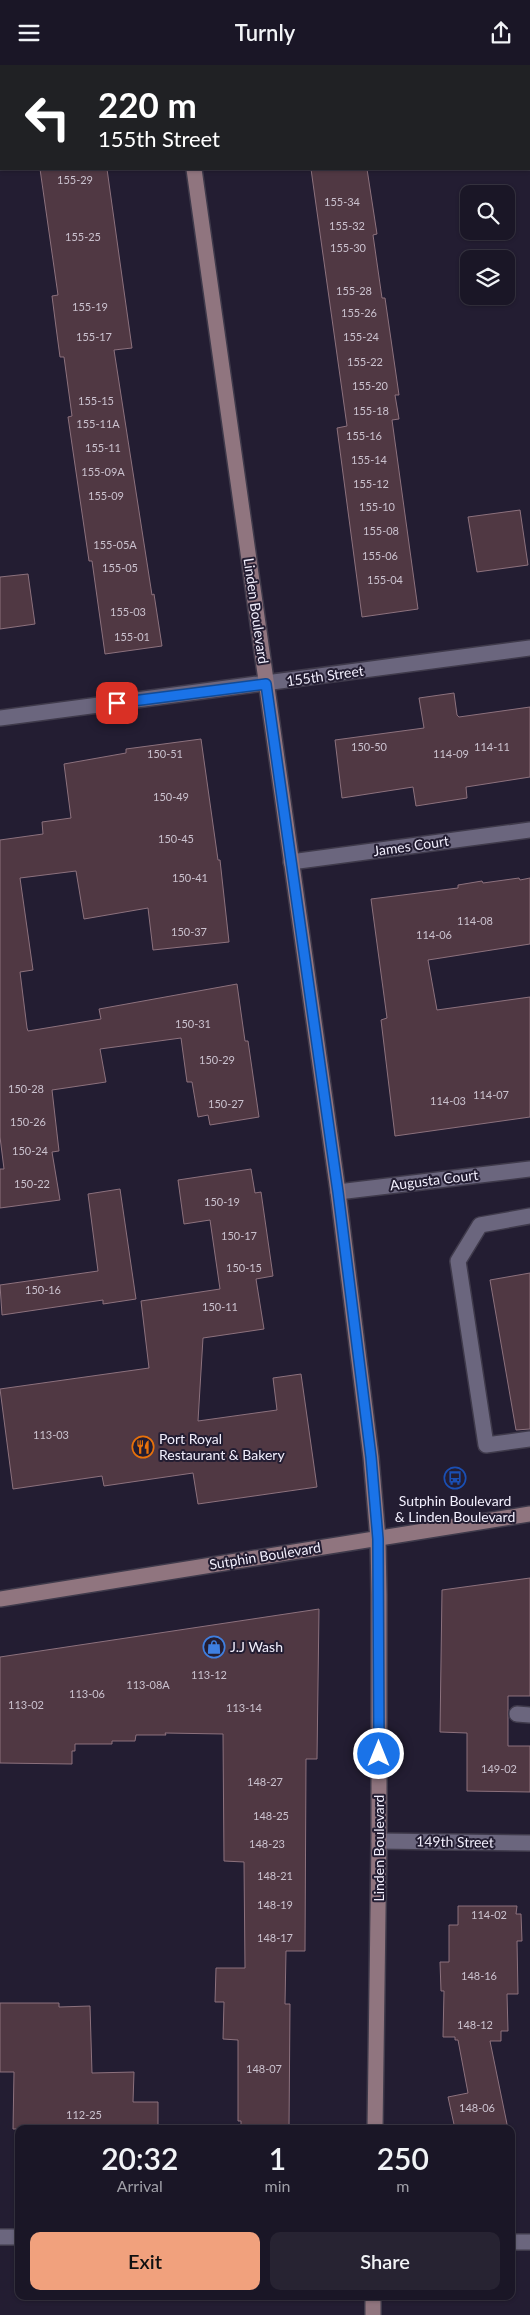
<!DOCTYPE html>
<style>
body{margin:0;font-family:Lato,sans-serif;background:#272332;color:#f1f3f6;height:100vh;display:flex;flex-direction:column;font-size:19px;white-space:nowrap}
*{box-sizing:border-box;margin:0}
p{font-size:16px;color:#9f9fa7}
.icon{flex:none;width:28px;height:28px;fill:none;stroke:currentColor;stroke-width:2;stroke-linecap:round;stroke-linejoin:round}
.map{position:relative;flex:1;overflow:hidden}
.drawer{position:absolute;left:15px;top:2060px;width:500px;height:175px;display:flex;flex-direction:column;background:#1a1626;border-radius:10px;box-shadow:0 1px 4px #0004,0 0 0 1px #383543}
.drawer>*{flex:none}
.hud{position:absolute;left:0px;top:0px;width:530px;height:105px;box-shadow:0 1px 4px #0004,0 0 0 1px #383543;background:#202124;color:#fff;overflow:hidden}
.buttons{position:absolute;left:460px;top:120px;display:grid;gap:10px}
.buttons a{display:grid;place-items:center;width:55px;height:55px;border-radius:10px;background:#1a1626;box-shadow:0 1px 4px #0004,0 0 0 1px #383543;font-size:25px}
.pin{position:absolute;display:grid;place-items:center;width:42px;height:42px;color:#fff;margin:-21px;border-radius:10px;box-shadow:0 2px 8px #0006}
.me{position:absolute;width:55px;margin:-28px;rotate:0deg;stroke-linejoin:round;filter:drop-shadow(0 0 4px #0008)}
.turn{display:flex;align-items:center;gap:18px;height:105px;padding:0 15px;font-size:22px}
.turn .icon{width:65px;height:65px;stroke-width:2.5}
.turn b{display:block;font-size:35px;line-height:42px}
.eta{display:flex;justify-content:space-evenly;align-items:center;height:85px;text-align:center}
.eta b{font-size:30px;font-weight:600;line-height:35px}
.primary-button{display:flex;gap:10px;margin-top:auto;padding:10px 15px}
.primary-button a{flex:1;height:58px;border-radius:10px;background:#f1a17d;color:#111;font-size:20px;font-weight:600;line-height:58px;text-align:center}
.primary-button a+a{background:#272332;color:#f1f3f6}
header{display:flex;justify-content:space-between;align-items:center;height:65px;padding:0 15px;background:#1a1626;font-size:22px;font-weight:600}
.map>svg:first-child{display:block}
.building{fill:#503843;stroke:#8c717d}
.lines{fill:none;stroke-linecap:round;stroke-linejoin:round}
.lane-casing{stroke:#3f3a4b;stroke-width:18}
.street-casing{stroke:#3f3a4b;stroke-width:18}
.secondary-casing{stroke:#3f3a4b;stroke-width:18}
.lane{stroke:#6b667e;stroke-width:15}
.street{stroke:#6b667e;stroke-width:15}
.secondary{stroke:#90757f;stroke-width:15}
.route-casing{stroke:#114b97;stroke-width:12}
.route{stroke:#1a73e8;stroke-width:9}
.labels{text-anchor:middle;stroke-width:4;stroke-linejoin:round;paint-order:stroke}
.number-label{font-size:11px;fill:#cac1ce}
.street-label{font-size:14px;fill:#f2effd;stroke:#231d32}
.poi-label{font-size:14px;fill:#f2effd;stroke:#231d32;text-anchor:start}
</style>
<header><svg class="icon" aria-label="menu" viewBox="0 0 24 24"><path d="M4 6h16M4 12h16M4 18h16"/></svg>Turnly<svg class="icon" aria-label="share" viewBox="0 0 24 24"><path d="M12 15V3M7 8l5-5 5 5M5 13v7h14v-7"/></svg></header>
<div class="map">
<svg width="530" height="2250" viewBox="0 0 530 2250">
<rect width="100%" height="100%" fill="#231d32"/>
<!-- building -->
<path class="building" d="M40,104H107L132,283L114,285L152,530L154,529L162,581L105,589L92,496H89L68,352L72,351L64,292H60L56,262L52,231L58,230Z
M311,104H367L377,169L373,170L382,233H385L399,330H395L399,354L392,355L418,544L362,552L337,363L347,361Z
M520,445L528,500L477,507L468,452Z
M28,509L35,559L0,564V512Z
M454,628L457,650L459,652L530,642V712L466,722L467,733L416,741L413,722L342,733L335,675L424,663L419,633Z
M201,674L218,795H220L229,877L153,885L148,843L84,854L76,806L20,813L33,905L20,907L27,963L28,966L101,954L99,944L237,919L245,976H248L259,1052L210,1060L208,1050L198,1052L192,1017H187L181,973L100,984L106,1017L52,1025L59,1086L52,1087L60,1135L0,1143V1104H4L0,1072V775L43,769L42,757L71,753L64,699L126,688V684Z
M519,813L520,815L530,813V879L428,895L437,945L530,932V1052L395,1071L381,955L387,953L371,834L458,823V820L482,816L483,818Z
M251,1104L255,1128L261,1127L273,1211L256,1214L264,1264L203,1273L198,1356L277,1345L273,1313L301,1309L317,1422L198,1439L193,1408L104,1421L102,1411L13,1424L0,1324L149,1303L141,1236L220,1224L210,1155L184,1159L178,1115Z
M120,1124L136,1234L103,1239V1235L2,1250L0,1220L98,1206L88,1129Z
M530,1208V1364L516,1365L490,1215Z
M530,1513V1631H508V1681H530V1727L467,1726V1668L440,1667L442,1525Z
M319,1544L317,1694H306L305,1886H286L285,1939H290L289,2064H241V2056H238V1975L223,1974L224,1937H215L216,1903H245L244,1797L224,1796L223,1669L165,1668L166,1670H136L135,1676H112V1679H75V1686H72V1699L0,1698V1592Z
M458,1841H517L516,1849H521L522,1876H517L518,1929H507L508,1966H501V1976H490L508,2064H455L448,2032L468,2028L458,1975H455V1972H443L444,1926H441L440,1897H449V1860H458Z
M0,1938H59V1942L90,1941L92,2008L134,2007L133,2037H158V2064H13L14,2007H0Z"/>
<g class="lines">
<!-- lane casing -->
<g class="lane-casing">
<path id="lane" d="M530,1151L480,1160L458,1196L486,1380L530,1374
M517,1649L530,1650"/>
</g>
<!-- street casing -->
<g class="street-casing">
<path id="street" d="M0,653L530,583
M291,797L530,765
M338,1127L530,1104
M379,1776L530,1778
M0,2172H19
M511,2177H530"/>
</g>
<!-- secondary casing -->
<g class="secondary-casing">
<path id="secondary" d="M179,0L180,1
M194,104L338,1127L371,1392L378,1474L379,1530V1776L375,2064
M0,1534L530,1449
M373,2250V2231"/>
</g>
<!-- lane -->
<use href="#lane" class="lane"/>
<!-- street -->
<use href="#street" class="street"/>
<!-- secondary -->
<use href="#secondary" class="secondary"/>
</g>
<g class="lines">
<!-- route casing -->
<g class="route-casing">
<path id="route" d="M117,638L266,619L338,1127L371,1392L378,1474L379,1689"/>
</g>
<!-- route -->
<use href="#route" class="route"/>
</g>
<!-- icons -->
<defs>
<g id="restaurant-ring" transform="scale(1.125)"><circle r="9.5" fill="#231d32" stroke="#e8710a" stroke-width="1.5"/><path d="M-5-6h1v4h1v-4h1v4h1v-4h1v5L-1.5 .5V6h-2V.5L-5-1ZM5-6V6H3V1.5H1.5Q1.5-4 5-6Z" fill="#e8710a"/></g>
<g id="bus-ring" transform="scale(1.125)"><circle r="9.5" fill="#231d32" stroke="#1a4fb4" stroke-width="1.5"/><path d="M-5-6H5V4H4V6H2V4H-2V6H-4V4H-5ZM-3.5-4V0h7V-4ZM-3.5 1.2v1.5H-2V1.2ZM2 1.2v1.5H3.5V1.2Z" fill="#1a4fb4"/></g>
<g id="shop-ring" transform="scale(1.125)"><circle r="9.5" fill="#231d32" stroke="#3f7fe0" stroke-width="1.5"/><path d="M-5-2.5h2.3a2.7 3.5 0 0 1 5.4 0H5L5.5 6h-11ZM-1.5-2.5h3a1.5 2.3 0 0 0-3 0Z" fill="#3f7fe0"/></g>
</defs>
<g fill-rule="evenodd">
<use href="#restaurant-ring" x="143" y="1382"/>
<use href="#bus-ring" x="455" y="1413"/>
<use href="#shop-ring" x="214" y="1582"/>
</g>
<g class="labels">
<!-- number labels -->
<g class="number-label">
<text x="75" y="119">155-29</text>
<text x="342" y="141">155-34</text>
<text x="347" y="165">155-32</text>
<text x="83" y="176">155-25</text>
<text x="348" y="187">155-30</text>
<text x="354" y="230">155-28</text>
<text x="90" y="246">155-19</text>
<text x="359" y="252">155-26</text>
<text x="94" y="276">155-17</text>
<text x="361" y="276">155-24</text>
<text x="365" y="301">155-22</text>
<text x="370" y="325">155-20</text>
<text x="96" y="340">155-15</text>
<text x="371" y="350">155-18</text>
<text x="98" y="363">155-11A</text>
<text x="364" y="375">155-16</text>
<text x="103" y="387">155-11</text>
<text x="369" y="399">155-14</text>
<text x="103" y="411">155-09A</text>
<text x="371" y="423">155-12</text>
<text x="106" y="435">155-09</text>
<text x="377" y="446">155-10</text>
<text x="381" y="470">155-08</text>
<text x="115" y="484">155-05A</text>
<text x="380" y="495">155-06</text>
<text x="120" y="507">155-05</text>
<text x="385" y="519">155-04</text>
<text x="128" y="551">155-03</text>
<text x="132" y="576">155-01</text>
<text x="369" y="686">150-50</text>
<text x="492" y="686">114-11</text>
<text x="165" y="693">150-51</text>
<text x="451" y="693">114-09</text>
<text x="171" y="736">150-49</text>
<text x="176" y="778">150-45</text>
<text x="190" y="817">150-41</text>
<text x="475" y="860">114-08</text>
<text x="189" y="871">150-37</text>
<text x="434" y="874">114-06</text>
<text x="193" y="963">150-31</text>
<text x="217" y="999">150-29</text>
<text x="26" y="1028">150-28</text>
<text x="491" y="1034">114-07</text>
<text x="448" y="1040">114-03</text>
<text x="226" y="1043">150-27</text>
<text x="28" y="1061">150-26</text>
<text x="30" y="1090">150-24</text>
<text x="32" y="1123">150-22</text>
<text x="222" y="1141">150-19</text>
<text x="239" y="1175">150-17</text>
<text x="244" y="1207">150-15</text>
<text x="43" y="1229">150-16</text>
<text x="220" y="1246">150-11</text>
<text x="51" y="1374">113-03</text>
<text x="209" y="1614">113-12</text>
<text x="148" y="1624">113-08A</text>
<text x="87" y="1633">113-06</text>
<text x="26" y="1644">113-02</text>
<text x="244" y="1647">113-14</text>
<text x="499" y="1708">149-02</text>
<text x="265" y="1721">148-27</text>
<text x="271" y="1755">148-25</text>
<text x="267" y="1783">148-23</text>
<text x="275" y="1815">148-21</text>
<text x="275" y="1844">148-19</text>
<text x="489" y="1854">114-02</text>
<text x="275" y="1877">148-17</text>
<text x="479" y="1915">148-16</text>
<text x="475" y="1964">148-12</text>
<text x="264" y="2008">148-07</text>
<text x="477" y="2047">148-06</text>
<text x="84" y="2054">112-25</text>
</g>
<!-- street labels -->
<g class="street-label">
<text transform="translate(256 546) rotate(82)" y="5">Linden Boulevard</text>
<text transform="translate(325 611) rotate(-8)" y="5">155th Street</text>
<text transform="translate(411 781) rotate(-8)" y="5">James Court</text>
<text transform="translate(434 1115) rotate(-7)" y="5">Augusta Court</text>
<text transform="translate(265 1491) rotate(-9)" y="5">Sutphin Boulevard</text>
<text transform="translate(455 1777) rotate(1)" y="5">149th Street</text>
<text transform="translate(379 1783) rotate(-90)" y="5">Linden Boulevard</text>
</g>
<!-- poi labels -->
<g class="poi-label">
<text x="159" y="1379">Port Royal<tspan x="159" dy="16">Restaurant &amp; Bakery</tspan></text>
<text x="455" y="1441" text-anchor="middle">Sutphin Boulevard<tspan x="455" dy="16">&amp; Linden Boulevard</tspan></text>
<text x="230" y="1587">J.J Wash</text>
</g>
</g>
</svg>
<div class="buttons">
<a><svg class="icon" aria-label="search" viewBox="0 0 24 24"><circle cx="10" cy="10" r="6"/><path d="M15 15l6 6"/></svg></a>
<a><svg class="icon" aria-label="layers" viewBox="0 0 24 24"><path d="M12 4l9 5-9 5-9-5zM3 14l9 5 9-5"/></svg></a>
</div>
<div class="pin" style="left:117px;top:638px;background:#d93025"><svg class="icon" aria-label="arrive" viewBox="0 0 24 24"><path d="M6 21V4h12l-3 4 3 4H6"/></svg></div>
<svg class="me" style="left:379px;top:1689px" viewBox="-20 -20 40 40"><circle r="17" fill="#1a73e8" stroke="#fff" stroke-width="3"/><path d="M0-11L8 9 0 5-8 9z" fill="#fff"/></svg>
<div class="hud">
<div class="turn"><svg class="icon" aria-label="left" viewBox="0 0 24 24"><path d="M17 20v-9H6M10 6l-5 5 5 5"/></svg><div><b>220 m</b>155th Street</div></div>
</div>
<section class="drawer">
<div class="eta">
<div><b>20:32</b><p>Arrival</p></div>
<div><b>1</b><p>min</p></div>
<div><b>250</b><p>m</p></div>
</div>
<div class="primary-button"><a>Exit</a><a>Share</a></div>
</section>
</div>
